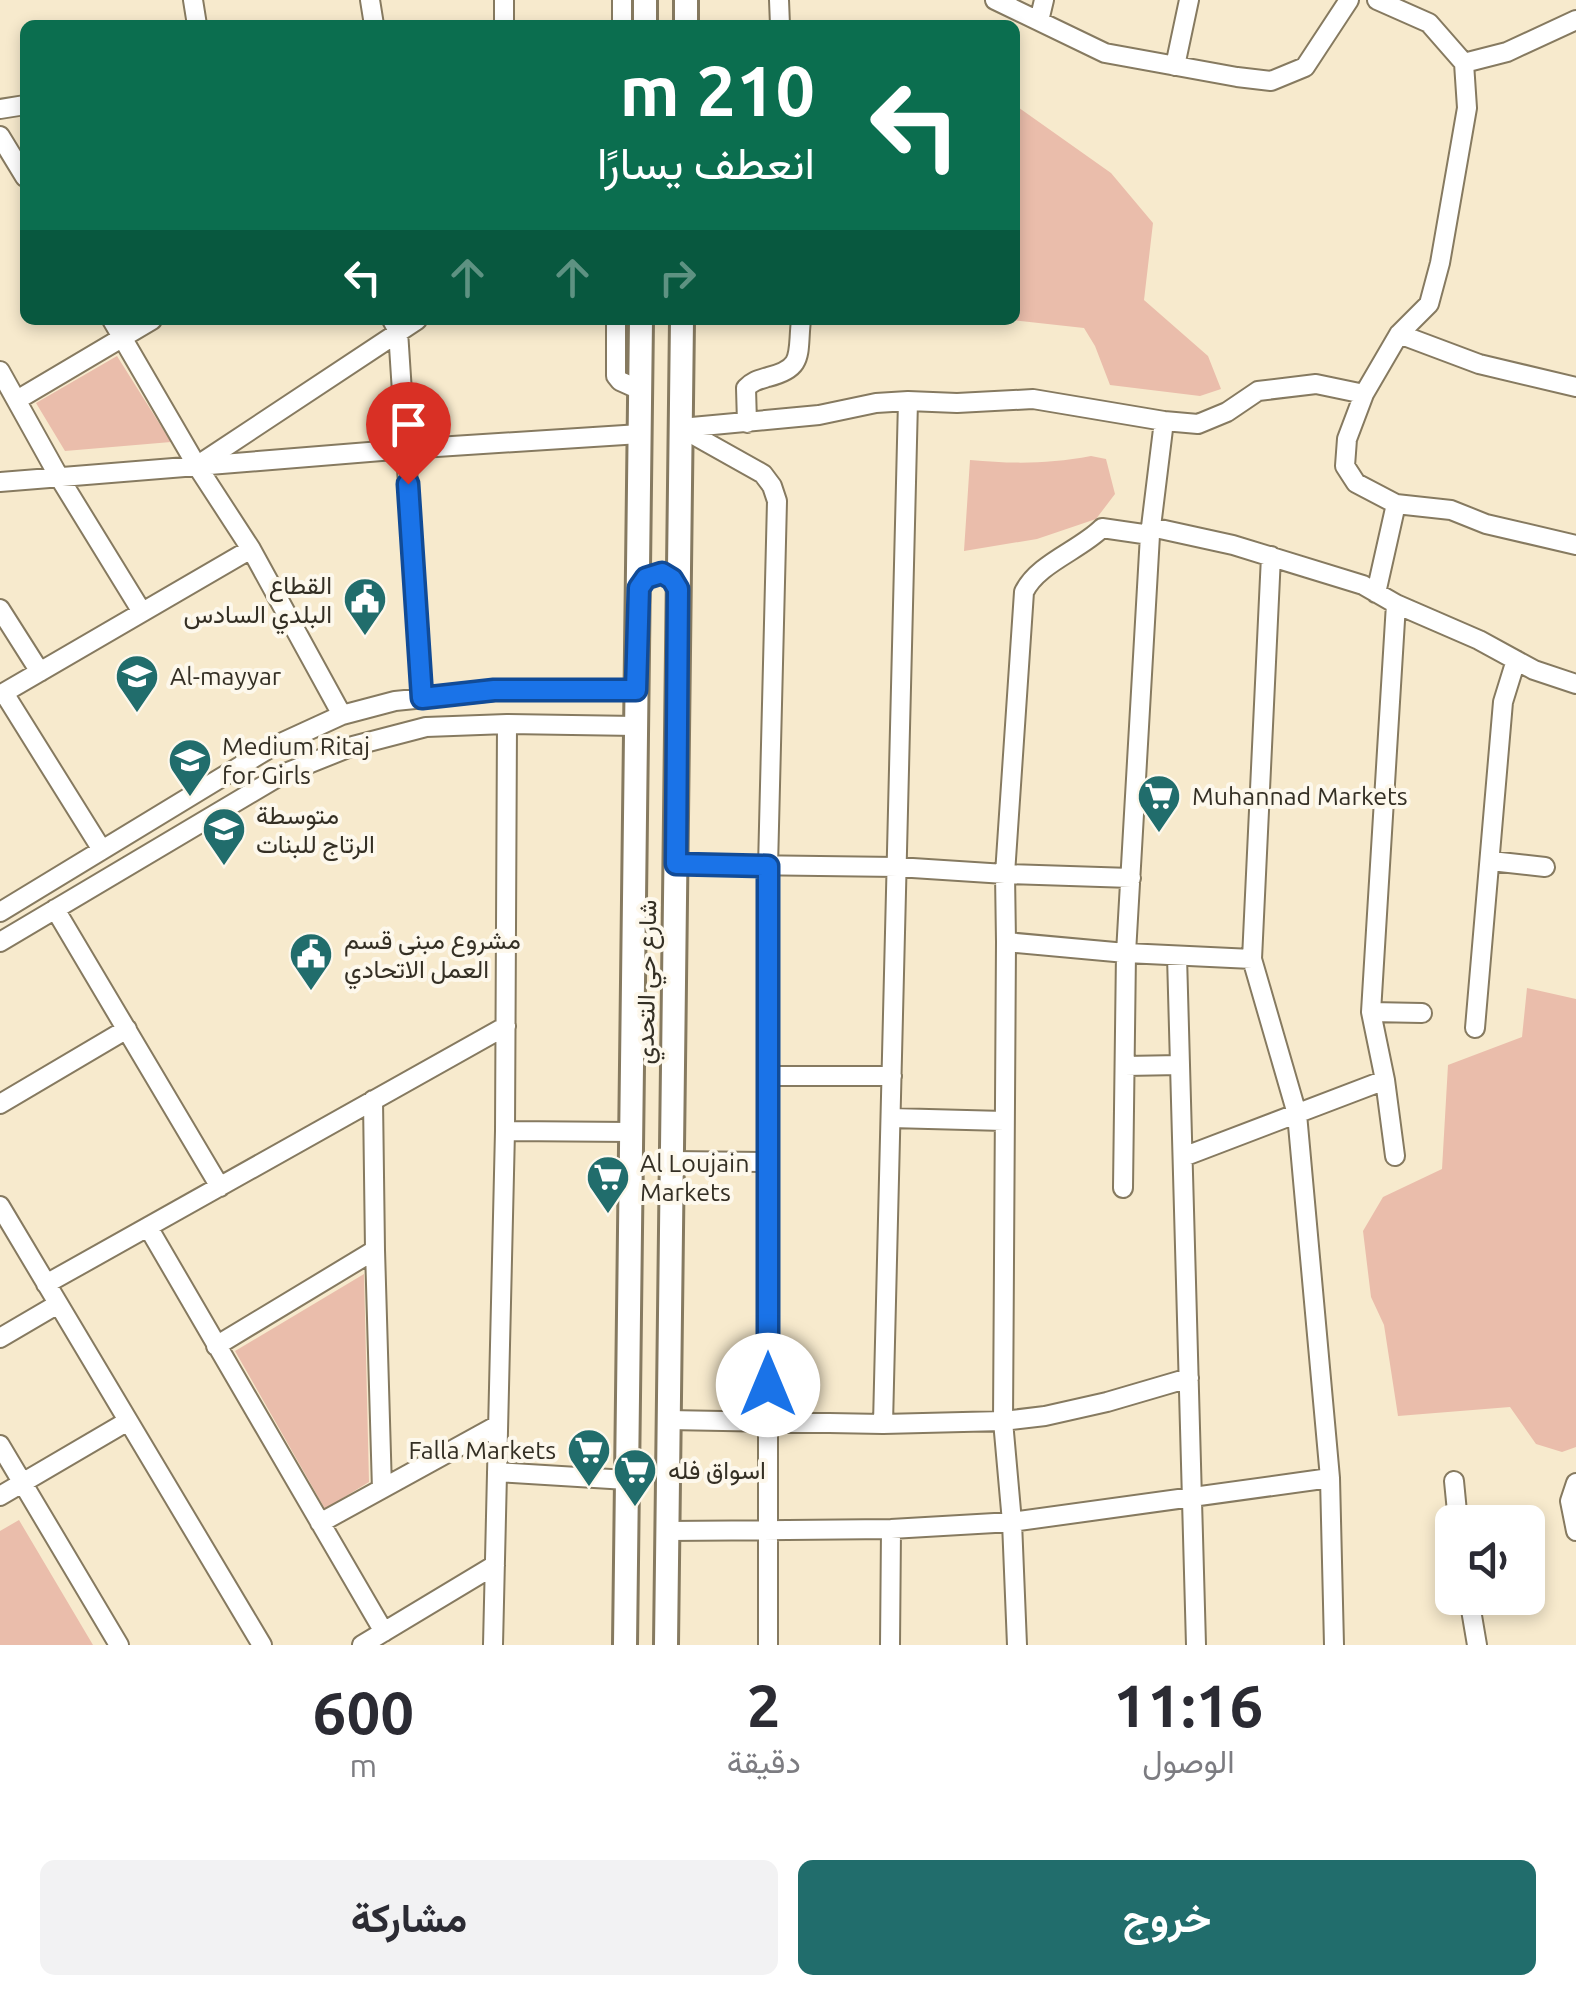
<!DOCTYPE html>
<html lang="ar">
<meta charset="utf-8">
<style>
body{margin:0;font-family:Ubuntu,Vazirmatn,sans-serif;background:#f2f2f3;color:#2b2b33;direction:rtl;height:100vh;display:flex;flex-direction:column;font-size:38px;white-space:nowrap}
*{box-sizing:border-box;margin:0}
p{font-size:32px;color:#7c7c81}
.icon{flex:none;width:55px;height:55px;fill:none;stroke:currentColor;stroke-width:2;stroke-linecap:round;stroke-linejoin:round}
.map{position:relative;height:1645px;overflow:hidden;direction:ltr}
.drawer{display:flex;flex-direction:column;background:#fff;flex:1}
.drawer>*{flex:none}
.banner{position:absolute;left:20px;top:20px;width:1000px;height:305px;border-radius:15px;box-shadow:0 5px 15px #0003;direction:rtl;background:#0b6e4f;color:#fff;overflow:hidden}
.controls{position:absolute;left:1435px;top:1505px;display:grid;gap:20px}
.controls a{display:grid;place-items:center;width:110px;height:110px;border-radius:15px;background:#fff;box-shadow:0 5px 15px #0003;font-size:50px}
.pin{position:absolute;display:grid;place-items:center;width:85px;height:85px;color:#fff;margin:-102px -42px;border-radius:50% 50% 50% 0;rotate:-45deg;box-shadow:0 0 10px #0007}
.pin .icon{rotate:45deg}
.me{position:absolute;width:110px;margin:-55px;rotate:0deg;stroke-linejoin:round;filter:drop-shadow(0 0 8px #0008)}
.turn{display:flex;align-items:center;gap:35px;height:210px;padding:0 40px;font-size:45px}
.turn .icon{width:130px;height:130px;stroke-width:2.5}
.turn b{display:block;font-size:70px;line-height:85px}
.lanes{display:flex;align-items:center;height:95px;padding:0 40px;background:#0003;justify-content:center;gap:50px;direction:ltr}
.lanes .off{opacity:.35}
.eta{display:flex;justify-content:space-evenly;align-items:center;height:170px;text-align:center}
.eta b{font-size:60px;font-weight:700;line-height:70px}
.cta{display:flex;gap:20px;margin-top:auto;padding:20px 40px}
.cta a{flex:1;height:115px;border-radius:15px;background:#216d6c;color:#fff;font-size:40px;font-weight:700;line-height:115px;text-align:center}
.cta a+a{background:#f2f2f3;color:#2b2b33}
.map>svg:first-child{display:block}
.green{fill:#eabdab}
.lines{fill:none;stroke-linecap:round;stroke-linejoin:round}
.minor-casing{stroke:#867a60;stroke-width:22}
.major-casing{stroke:#867a60;stroke-width:28}
.minor{stroke:#fff;stroke-width:18}
.major{stroke:#fff;stroke-width:22}
.route-casing{stroke:#114b97;stroke-width:25}
.route{stroke:#1a73e8;stroke-width:18}
.labels{text-anchor:middle;stroke-width:8;stroke-linejoin:round;paint-order:stroke}
.poi-label{font-size:25px;fill:#342f24;stroke:#fdf8ec;text-anchor:start}
.street-label{font-size:25px;fill:#342f24;stroke:#fdf8ec}
</style>
<div class="map">
<svg width="1576" height="1645" viewBox="0 0 1576 1645">
<rect width="100%" height="100%" fill="#f7eacd"/>
<!-- green -->
<path class="green" d="M1015,105L1111,173L1153,223L1144,300L1208,356L1221,389L1200,396L1110,385L1095,346L1084,328L1012,320H1015Z
M117,356L171,442L65,451L36,403Z
M1091,456L1106,459L1115,494L1096,519L1037,539L964,551L970,460C1013,464 1048,464 1091,456Z
M1527,988L1576,999V1447L1562,1452L1536,1444L1510,1407L1398,1416L1384,1325L1371,1297L1363,1231L1383,1197L1442,1169L1448,1065L1522,1037Z
M364,1274L369,1482L325,1509L235,1351Z
M19,1520L93,1645H0V1531Z"/>
<g class="lines">
<!-- minor casing -->
<g class="minor-casing">
<path id="minor" d="M193,0L197,25
M370,0L374,25
M504,0V25
M779,0L780,25
M995,0L1105,53L1237,77L1271,81L1305,67L1349,0
M1377,0L1429,23L1464,63L1467,108L1440,263L1429,304L1399,334L1364,394L1347,439L1345,466L1356,483L1396,504L1451,510L1486,524L1576,545
M1039,21L1044,0
M622,25V0
M1464,63L1507,52L1576,20
M1175,66L1189,0
M0,109L25,105
M0,136L25,177
M112,320L197,466L251,549L342,715
M392,320L398,331L422,698
M616,320V376L620,381L640,390
M1399,334L1479,364L1576,387
M0,371L59,477L142,612
M17,400L152,320
M747,423L746,388C753,381 758,380 768,377C805,368 797,354 801,320
M681,428L763,474L772,486L777,501L768,867V1645
M681,428L819,415L876,403L908,401L957,403L1033,399L1164,421L1198,424L1227,412L1258,391L1316,384L1364,394
M201,463L417,320
M0,482L406,449L640,434
M1151,527L1233,545L1363,585L1396,604L1479,640L1534,670L1576,684
M1150,535L1102,528C1080,550 1037,564 1024,592L1005,874L1006,942L1126,953L1252,959
M1271,556L1252,959L1297,1114L1330,1478L1334,1645
M1376,593L1396,504
M0,609L40,672
M4,693L102,850
M0,695L251,549
M1491,861L1545,867
M675,864L897,867L1005,874L1131,878
M55,909L220,1187
M0,912L270,748L342,715L395,701L495,691L636,690
M0,942L283,774L353,746L426,727L507,724L636,726
M1006,942L1003,1421L1012,1522L1017,1645
M1177,956L1196,1645
M1371,1012L1422,1013
M1475,1028L1503,702L1516,660
M1125,1066L1180,1065
M768,1076H892
M373,1100L375,1250L382,1489
M0,1104L127,1029
M891,1118L1004,1121
M505,1131L631,1132
M1395,1156L1385,1080L1371,1012L1396,604
M1183,1157L1385,1080
M672,1161L768,1162
M1123,1188L1126,953L1150,535L1164,421
M0,1206L262,1645
M148,1227L384,1632
M46,1284L506,1026
M0,1338L58,1304
M216,1346L375,1250
M668,1420L883,1424L1003,1421L1045,1416L1107,1402L1189,1378
M883,1424L908,401
M0,1445L119,1645
M497,1472L627,1480
M1454,1481L1458,1522
M1576,1483L1570,1501L1576,1531
M0,1496L128,1421
M320,1523L498,1425
M667,1531L891,1529L1012,1522L1330,1478
M1469,1598L1477,1645
M362,1645L495,1565
M493,1645L505,1131L507,724
M890,1645L891,1529"/>
</g>
<!-- major casing -->
<g class="major-casing">
<path id="major" d="M645,25V0
M686,25V0
M625,1645L641,320
M666,1645L682,320"/>
</g>
<!-- minor -->
<use href="#minor" class="minor"/>
<!-- major -->
<use href="#major" class="major"/>
</g>
<g class="lines">
<!-- route casing -->
<g class="route-casing">
<path id="route" d="M408,484L422,698L494,690H636L639,588L646,578L662,573L672,579L678,589L676,864L768,866V1385"/>
</g>
<!-- route -->
<use href="#route" class="route"/>
</g>
<!-- icons -->
<defs>
<g id="civic-pin" transform="scale(2.25)"><path d="M0 17L-7.5 6A9.5 9.5 0 1 1 7.5 6Z" fill="#216d6c" stroke="#fdf8ec"/><path d="M-.6-6.5H3V-4.5H.6V-3L4-1V1h2V6H-6V1h2V-1L-.6-3ZM-1.2 2.5V6h2.4V2.5Z" fill="#fff"/></g>
<g id="school-pin" transform="scale(2.25)"><path d="M0 17L-7.5 6A9.5 9.5 0 1 1 7.5 6Z" fill="#216d6c" stroke="#fdf8ec"/><path d="M0-5L7-2L0 1L-7-2ZM-4 1L0 2.5L4 1V4Q0 6-4 4Z" fill="#fff"/></g>
<g id="supermarket-pin" transform="scale(2.25)"><path d="M0 17L-7.5 6A9.5 9.5 0 1 1 7.5 6Z" fill="#216d6c" stroke="#fdf8ec"/><path d="M-6-5.5h2.5l.6 2H6L4.5 2H-2.5L-4.4-4H-6ZM-1.5 3.2a1.3 1.3 0 1 0 .1 0ZM3 3.2a1.3 1.3 0 1 0 .1 0Z" fill="#fff"/></g>
</defs>
<g fill-rule="evenodd">
<use href="#civic-pin" x="365" y="599"/>
<use href="#school-pin" x="137" y="676"/>
<use href="#school-pin" x="190" y="760"/>
<use href="#supermarket-pin" x="1159" y="796"/>
<use href="#school-pin" x="224" y="829"/>
<use href="#civic-pin" x="311" y="954"/>
<use href="#supermarket-pin" x="608" y="1177"/>
<use href="#supermarket-pin" x="589" y="1450"/>
<use href="#supermarket-pin" x="635" y="1470"/>
</g>
<g class="labels">
<!-- poi labels -->
<g class="poi-label">
<text x="332" y="594" text-anchor="end">القطاع<tspan x="332" dy="29">البلدي السادس</tspan></text>
<text x="170" y="685">Al-mayyar</text>
<text x="222" y="755">Medium Ritaj<tspan x="222" dy="29">for Girls</tspan></text>
<text x="1192" y="805">Muhannad Markets</text>
<text x="256" y="824">متوسطة<tspan x="256" dy="29">الرتاج للبنات</tspan></text>
<text x="344" y="949">مشروع مبنى قسم<tspan x="344" dy="29">العمل الاتحادي</tspan></text>
<text x="640" y="1172">Al Loujain<tspan x="640" dy="29">Markets</tspan></text>
<text x="556" y="1459" text-anchor="end">Falla Markets</text>
<text x="668" y="1479">اسواق فله</text>
</g>
<!-- street labels -->
<g class="street-label">
<text transform="translate(646 982) rotate(-89)" y="9">شارع حي التحدي</text>
</g>
</g>
</svg>
<div class="controls">
<a><svg class="icon" aria-label="sound" viewBox="0 0 24 24"><path d="M4 9h4l5-4v14l-5-4H4zM17 9q2 3 0 6"/></svg></a>
</div>
<div class="pin" style="left:408px;top:484px;background:#d93025"><svg class="icon" aria-label="arrive" viewBox="0 0 24 24"><path d="M6 21V4h12l-3 4 3 4H6"/></svg></div>
<svg class="me" style="left:768px;top:1385px" viewBox="-20 -20 40 40"><circle r="19" fill="#fff"/><path d="M0-13L10 11 0 6-10 11z" fill="#1a73e8"/></svg>
<div class="banner">
<div class="turn"><svg class="icon" aria-label="left" viewBox="0 0 24 24"><path d="M17 20v-9H6M10 6l-5 5 5 5"/></svg><div><b>210 m</b>انعطف يسارًا</div></div>
<div class="lanes"><svg class="icon" aria-label="left" viewBox="0 0 24 24"><path d="M17 20v-9H6M10 6l-5 5 5 5"/></svg><svg class="icon off" aria-label="ahead" viewBox="0 0 24 24"><path d="M12 20V5M6 11l6-6 6 6"/></svg><svg class="icon off" aria-label="ahead" viewBox="0 0 24 24"><path d="M12 20V5M6 11l6-6 6 6"/></svg><svg class="icon off" aria-label="right" viewBox="0 0 24 24"><path d="M7 20v-9h11M14 6l5 5-5 5"/></svg></div>
</div>
</div>
<section class="drawer">
<div class="eta">
<div><b>11:16</b><p>الوصول</p></div>
<div><b>2</b><p>دقيقة</p></div>
<div><b>600</b><p>m</p></div>
</div>
<div class="cta"><a>خروج</a><a>مشاركة</a></div>
</section>
